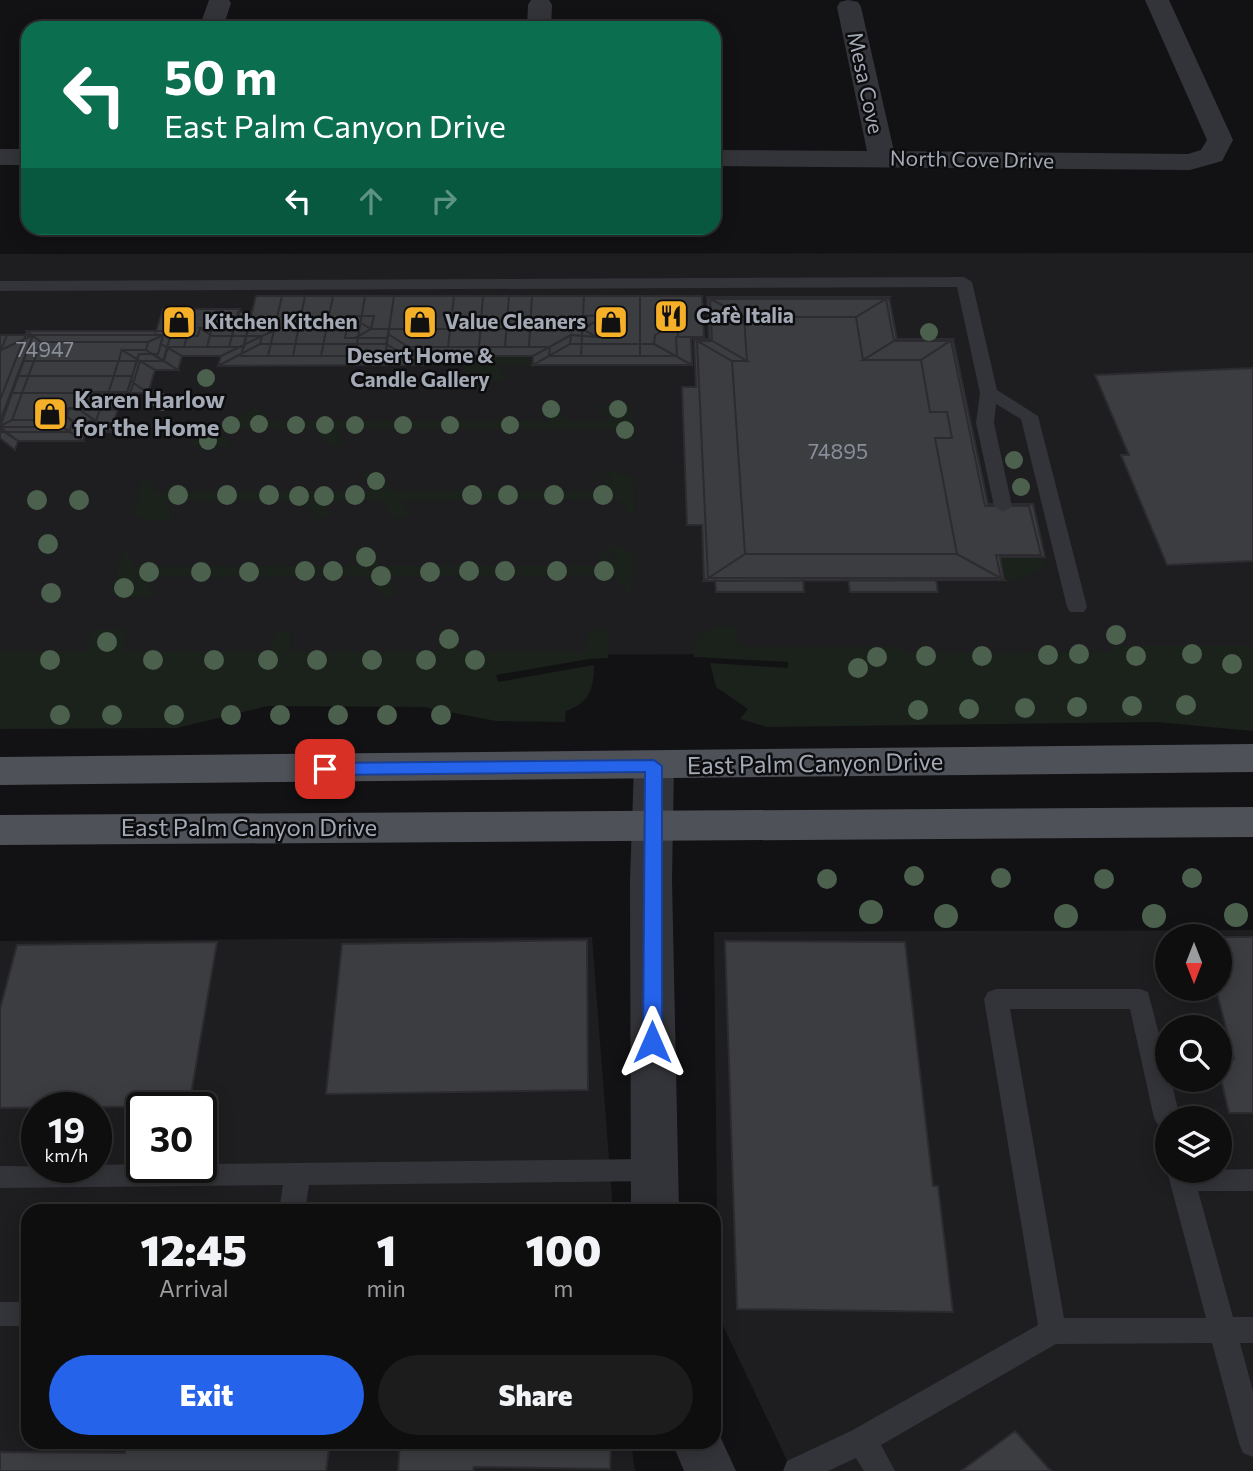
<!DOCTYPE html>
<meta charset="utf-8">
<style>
body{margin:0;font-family:Commissioner,sans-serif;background:#1c1c1d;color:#f1f3f6;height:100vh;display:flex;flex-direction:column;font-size:26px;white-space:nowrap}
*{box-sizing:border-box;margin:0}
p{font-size:23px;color:#9b9c9e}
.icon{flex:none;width:38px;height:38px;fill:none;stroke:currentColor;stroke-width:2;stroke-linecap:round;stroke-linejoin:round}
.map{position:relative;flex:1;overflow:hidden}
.side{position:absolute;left:21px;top:1204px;width:700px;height:245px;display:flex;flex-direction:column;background:#0e0e0f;border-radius:21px;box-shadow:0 4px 18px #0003,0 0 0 2px #2e2e2f}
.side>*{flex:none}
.top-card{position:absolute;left:21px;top:21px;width:700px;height:214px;border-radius:21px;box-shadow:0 4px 18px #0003,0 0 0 2px #2e2e2f;background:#0b6e4f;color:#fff;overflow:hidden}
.needle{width:46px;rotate:180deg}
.controls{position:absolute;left:1155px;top:924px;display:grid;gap:14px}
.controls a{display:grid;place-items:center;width:77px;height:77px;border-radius:50%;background:#0e0e0f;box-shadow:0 4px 18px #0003,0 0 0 2px #2e2e2f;font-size:35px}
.speed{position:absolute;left:21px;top:1092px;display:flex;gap:14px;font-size:35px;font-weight:700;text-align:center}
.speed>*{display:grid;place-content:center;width:91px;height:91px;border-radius:50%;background:#0e0e0f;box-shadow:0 4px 18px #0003,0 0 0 2px #2e2e2f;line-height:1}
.speed small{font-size:18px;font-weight:400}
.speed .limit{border:4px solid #111;border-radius:10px;background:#fff;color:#111}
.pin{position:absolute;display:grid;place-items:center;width:60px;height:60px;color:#fff;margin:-30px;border-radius:14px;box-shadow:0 4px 10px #0006}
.me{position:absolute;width:77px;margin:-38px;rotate:0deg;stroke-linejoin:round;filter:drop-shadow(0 0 5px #0008)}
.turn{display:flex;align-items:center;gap:24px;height:147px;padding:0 28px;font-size:32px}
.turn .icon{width:91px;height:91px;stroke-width:2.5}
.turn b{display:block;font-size:49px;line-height:60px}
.lanes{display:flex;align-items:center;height:66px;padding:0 28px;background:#0003;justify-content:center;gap:35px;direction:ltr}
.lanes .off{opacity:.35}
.eta{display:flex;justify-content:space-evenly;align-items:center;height:119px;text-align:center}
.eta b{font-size:42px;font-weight:800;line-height:49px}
.primary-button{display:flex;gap:14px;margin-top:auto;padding:14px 28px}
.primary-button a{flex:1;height:80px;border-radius:42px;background:#2563eb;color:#fff;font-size:28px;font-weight:800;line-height:80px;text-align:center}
.primary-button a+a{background:#1c1c1d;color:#f1f3f6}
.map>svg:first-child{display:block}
.built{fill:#1e1e21;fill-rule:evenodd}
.green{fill:#1a221b}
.building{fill:#3c3d41;stroke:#2c2c30;stroke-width:2}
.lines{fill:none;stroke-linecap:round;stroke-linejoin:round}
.lane{fill:#333439;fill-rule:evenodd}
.street{fill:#333439;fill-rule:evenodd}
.primary{fill:#4f5158;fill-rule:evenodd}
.tree{fill:#4b604d}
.route{fill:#2563eb;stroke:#184099;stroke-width:2}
.labels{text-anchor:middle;stroke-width:5;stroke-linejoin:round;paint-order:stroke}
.far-street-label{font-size:21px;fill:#a3a9b5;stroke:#0d0d0f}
.far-poi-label{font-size:21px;font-weight:bold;fill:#a3a9b5;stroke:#0d0d0f;text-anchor:start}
.number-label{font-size:21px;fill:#898e98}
.poi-label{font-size:24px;font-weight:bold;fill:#a3a9b5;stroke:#0d0d0f;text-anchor:start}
.street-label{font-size:24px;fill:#a3a9b5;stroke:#0d0d0f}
</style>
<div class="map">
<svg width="1253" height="1471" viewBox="0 0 1253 1471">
<rect width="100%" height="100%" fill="#121214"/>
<!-- built -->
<path class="built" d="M1253,253V652L0,657V254Z
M1253,930V1471H792L718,1315L714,932ZM1167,936H1220V989H1167ZM1167,1027H1220V1080H1167ZM1167,1118H1220V1171H1167Z
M592,937L613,1211H28V1442H631L635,1471H0V941ZM37,1108H96V1167H37ZM142,1108H201V1167H142Z"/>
<!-- green -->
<path class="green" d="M422,356H533V365H497L507,377L504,381H475L460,366L421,365Z
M552,403L571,421H609L595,405H599L607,414L611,412L604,404L626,405L633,412V441L629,442L616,429H335L343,443L332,447L314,429H219L230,443L227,447L185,445L257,407L270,421H550L542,407Z
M369,470L377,471L393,491H611L598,474L601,473L610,483L614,481L607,472C640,472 634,485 634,512L630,513L618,499L400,500L409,515L398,520L380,500L322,501L329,515L319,520L302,501H164L173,516L169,521L143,519L134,513L142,480L146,477L157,492L372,491L363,474Z
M358,546L366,547L381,566H606L596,552L597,548L611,559L616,557L606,547H621L633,553L631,591L626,592L613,575L389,576L397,593L390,597L382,596L367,576L143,577L152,593L151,597L121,598L111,592L123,553L127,552L136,567L359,566L352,551Z
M996,555H1045L1044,564L1038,572L1013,581H715V578Z
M726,625L734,627L740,647H902L903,653L1112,652L1110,646H1253V731L1156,722L767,727L740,719L748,709L716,687L710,663L788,668V662L694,657C692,635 707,628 726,625Z
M605,629L608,631V658L589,659L496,675L498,682L594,665C594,689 589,703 566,711L565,722L496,721L423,707L267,706L177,728L0,729V652H86L92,633L96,630H126L123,652H271L275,633L291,630L290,652H439L444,630L458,632L457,652H587L588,632Z"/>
<!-- building -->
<path class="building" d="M256,296H282L268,356H241Z
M282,296H305L293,356H268Z
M305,296H333L321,356H293Z
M333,296H365L355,356H321Z
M365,296H394L385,356H355Z
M394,296H454L448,347H408L406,356H385Z
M454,296H483L479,347H448Z
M483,296H509L505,347H479Z
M509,296H532L529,347H505Z
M532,296H584L581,356H549L550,347H529Z
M584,296H640V356H581Z
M640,296H702L704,337H676L677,356H640Z
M707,297H889L856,317H744Z
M707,297L744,317L747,361L709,339Z
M889,297L897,339L863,360L856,317Z
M710,299H886L894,341H951L985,506H1029L1041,555H996L1001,578H708L697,341H712Z
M163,309H172L163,335H155Z
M172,309H195L184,347H168L164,361H23L33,335H163Z
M195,309H217L207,347H184Z
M217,309H240L229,347H207Z
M238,312H252L244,347H229Z
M608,315L582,329L583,316Z
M608,315L607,337H597L582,329Z
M349,316H374L371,329Z
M349,316L371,329L355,338H345Z
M674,324H678V337H691L692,365L654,344L655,335Z
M200,328L212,336H262L221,356H182L161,344L163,335L198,336Z
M200,328H281L262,336H212Z
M371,329H582L597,337L571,335L533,356H422L388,334L387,338H355Z
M27,331H172L148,342H41Z
M27,331L41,342L12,420L0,426V400Z
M172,331L163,361L146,350L148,342Z
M388,334L422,356L421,365L386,344Z
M0,335H33L0,421Z
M7,335H33L1,350Z
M33,335H163L158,354H139L122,408H69L63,427H0Z
M33,335L0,421V353L1,350Z
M571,335L570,344L533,365V356Z
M262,336L260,344L218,366L221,356Z
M694,339L732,361L745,554L704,581L702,525H687L682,387H696Z
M694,339H709L747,361H732Z
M897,339H953L921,360H863Z
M953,339L988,504H1033L1045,557H1000L1004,580L957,554L935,438H952L947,412H930L921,360Z
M161,344L182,356L178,370L153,354H158Z
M260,344H386L421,365L218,366Z
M570,344H654L692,365H533Z
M122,350H146L163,361H140Z
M122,350L140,361L129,397H126L127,394H108Z
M139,354H153L178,370H155L137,359Z
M137,359L155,370L148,393L131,381Z
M23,361H137L132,376H17Z
M1253,368V561L1167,565L1121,455H1129L1095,375Z
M17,376H132L127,393H11Z
M131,381L148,393H127Z
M92,392H126L120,410H86Z
M11,393H105L96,421H73L69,432H0V421Z
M69,408H77L111,432H86L66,417Z
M77,408H118L111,432L96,421Z
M55,409H79L96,421H73Z
M55,409L73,421L69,432L52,420Z
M79,409H100L96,421Z
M66,417L86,432L83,441L63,427Z
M12,420H52L69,432H0V426Z
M0,427H63L83,441H18Z
M0,429L18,441L15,450L0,438Z
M745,554H957L1004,580L704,581Z
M715,578H803L804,592H716Z
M848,578H936L938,592H850Z
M1220,937H1253V1113H1229L1220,1075V1059H1234L1216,989H1220Z
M587,940L588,1090L326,1094L342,944Z
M725,941L905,942L933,1186H938L953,1312L737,1309Z
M217,942L189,1106L0,1108V1009L17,945Z
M1015,1431L1051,1471H961Z
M127,1442H330L326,1471H0V1452L125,1453Z
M400,1442H611L610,1469L474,1467L473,1471H398Z"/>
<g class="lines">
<!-- lane -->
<path class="lane" d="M964,277L972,282L997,390L1038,416L1087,607L1084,612H1070L1067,607L1021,419L996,404L994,423L1012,506L1003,512L994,506L976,423L980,393L957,287L0,291V281Z
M996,989H1140L1148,992L1167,1065V1080H1171L1180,1118H1167V1129L1158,1125L1154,1118L1130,1009H1010L1064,1318H1206L1167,1171L1253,1169V1191H1198L1233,1317H1253V1343H1240L1253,1391V1457L1243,1453L1239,1443L1212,1343L1056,1344L881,1445L895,1471H864L856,1458L828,1471H783L787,1461L851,1431L1038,1325L984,999L988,992Z
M653,1159L662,1162L666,1170L662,1178L653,1181L309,1185L305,1211H279L283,1185L0,1188V1166L96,1167V1165L142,1164V1167H201V1164Z
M0,1302H28V1326H0Z"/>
<!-- street -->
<path class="street" d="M209,0H229L231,3L223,28H199Z
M531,0H549L552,5L551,28H527L528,5Z
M848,0L858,2L861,7L894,151L1188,154L1201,150L1207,140L1145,0H1169L1233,140L1222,161L1190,170L714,166V150L867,151L837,7L840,2Z
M0,149H28V165H0Z
M654,752L668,756L674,766L672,880L679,1211H631L630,880L634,766L640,756Z
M714,1423L736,1471H684L672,1442H714Z"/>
<!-- primary -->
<path class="primary" d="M1253,744V772L0,785V757Z
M1253,807V837L0,845V815Z"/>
</g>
<!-- trees -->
<g class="tree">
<circle cx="929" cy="332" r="9"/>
<circle cx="206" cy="378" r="9"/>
<circle cx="161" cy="402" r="9"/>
<circle cx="551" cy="409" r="9"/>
<circle cx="618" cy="409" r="9"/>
<circle cx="259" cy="424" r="9"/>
<circle cx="231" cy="425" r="9"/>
<circle cx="296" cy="425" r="9"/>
<circle cx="325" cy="425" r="9"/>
<circle cx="355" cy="425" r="9"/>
<circle cx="403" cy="425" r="9"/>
<circle cx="450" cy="425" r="9"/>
<circle cx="510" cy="425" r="9"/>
<circle cx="625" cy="430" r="9"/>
<circle cx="208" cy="441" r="9"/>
<circle cx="1014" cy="460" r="9"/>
<circle cx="376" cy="481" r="9"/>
<circle cx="1021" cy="487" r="9"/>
<circle cx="178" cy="495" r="10"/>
<circle cx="227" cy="495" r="10"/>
<circle cx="269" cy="495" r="10"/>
<circle cx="355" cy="495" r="10"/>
<circle cx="472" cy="495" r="10"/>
<circle cx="508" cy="495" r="10"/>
<circle cx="554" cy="495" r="10"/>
<circle cx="603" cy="495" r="10"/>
<circle cx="299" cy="496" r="10"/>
<circle cx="324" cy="496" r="10"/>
<circle cx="37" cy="500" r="10"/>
<circle cx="79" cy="500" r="10"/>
<circle cx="48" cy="544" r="10"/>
<circle cx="366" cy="557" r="10"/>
<circle cx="305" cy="571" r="10"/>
<circle cx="333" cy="571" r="10"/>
<circle cx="469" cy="571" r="10"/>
<circle cx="505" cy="571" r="10"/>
<circle cx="557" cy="571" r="10"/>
<circle cx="604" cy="571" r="10"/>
<circle cx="149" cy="572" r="10"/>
<circle cx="201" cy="572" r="10"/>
<circle cx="249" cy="572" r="10"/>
<circle cx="430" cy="572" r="10"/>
<circle cx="381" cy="576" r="10"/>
<circle cx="124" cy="588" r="10"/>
<circle cx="51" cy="593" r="10"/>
<circle cx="1116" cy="635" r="10"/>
<circle cx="449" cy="639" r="10"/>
<circle cx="107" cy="642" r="10"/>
<circle cx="1079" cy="654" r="10"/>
<circle cx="1192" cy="654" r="10"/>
<circle cx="1048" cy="655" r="10"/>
<circle cx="926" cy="656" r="10"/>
<circle cx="982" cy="656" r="10"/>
<circle cx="1136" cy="656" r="10"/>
<circle cx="877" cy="657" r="10"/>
<circle cx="50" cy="660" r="10"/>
<circle cx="153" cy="660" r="10"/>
<circle cx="214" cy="660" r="10"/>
<circle cx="268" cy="660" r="10"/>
<circle cx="317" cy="660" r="10"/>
<circle cx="372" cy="660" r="10"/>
<circle cx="426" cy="660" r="10"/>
<circle cx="475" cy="660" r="10"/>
<circle cx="1232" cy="664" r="10"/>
<circle cx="858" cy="668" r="10"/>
<circle cx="1186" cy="705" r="10"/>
<circle cx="1132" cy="706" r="10"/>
<circle cx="1077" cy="707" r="10"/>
<circle cx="1025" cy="708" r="10"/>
<circle cx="969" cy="709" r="10"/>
<circle cx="918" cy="710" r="10"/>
<circle cx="60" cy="715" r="10"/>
<circle cx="112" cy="715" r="10"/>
<circle cx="174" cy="715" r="10"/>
<circle cx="231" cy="715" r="10"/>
<circle cx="280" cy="715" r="10"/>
<circle cx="338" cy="715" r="10"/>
<circle cx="387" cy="715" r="10"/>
<circle cx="441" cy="715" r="10"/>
<circle cx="914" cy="876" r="10"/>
<circle cx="1001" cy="878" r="10"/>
<circle cx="1192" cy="878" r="10"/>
<circle cx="827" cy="879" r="10"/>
<circle cx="1104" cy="879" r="10"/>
<circle cx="871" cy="912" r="12"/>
<circle cx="1236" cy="915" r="12"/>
<circle cx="946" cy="916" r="12"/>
<circle cx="1066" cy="916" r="12"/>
<circle cx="1154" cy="916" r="12"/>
</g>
<!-- route -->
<path class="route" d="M654,760L662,766V1042L659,1047L652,1050L646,1047L643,1042L645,772L325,775L317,769L325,763Z"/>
<!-- icons -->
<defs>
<g id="restaurant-square" transform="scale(1.75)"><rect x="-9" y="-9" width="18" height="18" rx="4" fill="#f6b028" stroke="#0d0d0f"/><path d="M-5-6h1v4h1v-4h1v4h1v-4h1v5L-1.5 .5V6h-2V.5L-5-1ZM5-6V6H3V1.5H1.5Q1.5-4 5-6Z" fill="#111"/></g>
<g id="shop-square" transform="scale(1.75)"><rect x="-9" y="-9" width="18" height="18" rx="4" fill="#f6b028" stroke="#0d0d0f"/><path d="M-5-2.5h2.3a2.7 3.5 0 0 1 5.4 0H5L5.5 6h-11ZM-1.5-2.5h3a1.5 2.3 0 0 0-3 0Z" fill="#111"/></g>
</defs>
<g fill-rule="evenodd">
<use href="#restaurant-square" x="671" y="316"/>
<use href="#shop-square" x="179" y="322"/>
<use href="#shop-square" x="420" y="322"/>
<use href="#shop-square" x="611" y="322"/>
<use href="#shop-square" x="50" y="414"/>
</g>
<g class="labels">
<!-- far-street labels -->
<g class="far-street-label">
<text transform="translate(865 83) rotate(78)" y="7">Mesa Cove</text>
<text transform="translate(972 160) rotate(1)" y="7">North Cove Drive</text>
</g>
<!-- far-poi labels -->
<g class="far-poi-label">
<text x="696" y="323">Cafè Italia</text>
<text x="204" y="329">Kitchen Kitchen</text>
<text x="586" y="329" text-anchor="end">Value Cleaners</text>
<text x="420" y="363" text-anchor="middle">Desert Home &amp;<tspan x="420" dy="24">Candle Gallery</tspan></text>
</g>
<!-- number labels -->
<g class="number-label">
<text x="45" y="357">74947</text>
<text x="838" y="459">74895</text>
</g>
<!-- poi labels -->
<g class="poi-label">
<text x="74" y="408">Karen Harlow<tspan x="74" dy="28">for the Home</tspan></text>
</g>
<!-- street labels -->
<g class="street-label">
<text transform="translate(815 764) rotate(-1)" y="8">East Palm Canyon Drive</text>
<text x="249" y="836">East Palm Canyon Drive</text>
</g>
</g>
</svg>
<div class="controls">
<a><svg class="needle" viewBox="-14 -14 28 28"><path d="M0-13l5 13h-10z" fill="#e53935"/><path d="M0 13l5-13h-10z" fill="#9b9c9e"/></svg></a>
<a><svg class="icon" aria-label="search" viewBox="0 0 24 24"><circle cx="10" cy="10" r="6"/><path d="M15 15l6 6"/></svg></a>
<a><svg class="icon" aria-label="layers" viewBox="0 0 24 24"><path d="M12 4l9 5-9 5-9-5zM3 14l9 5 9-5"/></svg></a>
</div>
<div class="speed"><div>19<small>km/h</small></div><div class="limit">30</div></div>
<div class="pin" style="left:325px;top:769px;background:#d93025"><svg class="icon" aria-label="arrive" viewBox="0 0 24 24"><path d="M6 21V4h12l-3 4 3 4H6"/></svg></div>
<svg class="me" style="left:652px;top:1042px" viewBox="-20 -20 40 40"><path d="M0-17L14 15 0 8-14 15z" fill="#2563eb" stroke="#fff" stroke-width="4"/></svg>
<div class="top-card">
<div class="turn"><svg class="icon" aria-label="left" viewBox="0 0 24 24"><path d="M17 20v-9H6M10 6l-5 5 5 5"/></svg><div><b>50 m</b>East Palm Canyon Drive</div></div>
<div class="lanes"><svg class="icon" aria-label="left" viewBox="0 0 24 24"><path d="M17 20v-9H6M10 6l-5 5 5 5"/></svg><svg class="icon off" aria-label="ahead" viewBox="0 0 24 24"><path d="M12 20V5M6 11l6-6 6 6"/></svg><svg class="icon off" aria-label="right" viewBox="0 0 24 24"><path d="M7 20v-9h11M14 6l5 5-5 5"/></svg></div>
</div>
<section class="side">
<div class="eta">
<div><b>12:45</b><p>Arrival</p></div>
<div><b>1</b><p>min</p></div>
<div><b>100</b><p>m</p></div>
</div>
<div class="primary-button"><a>Exit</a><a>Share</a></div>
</section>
</div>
